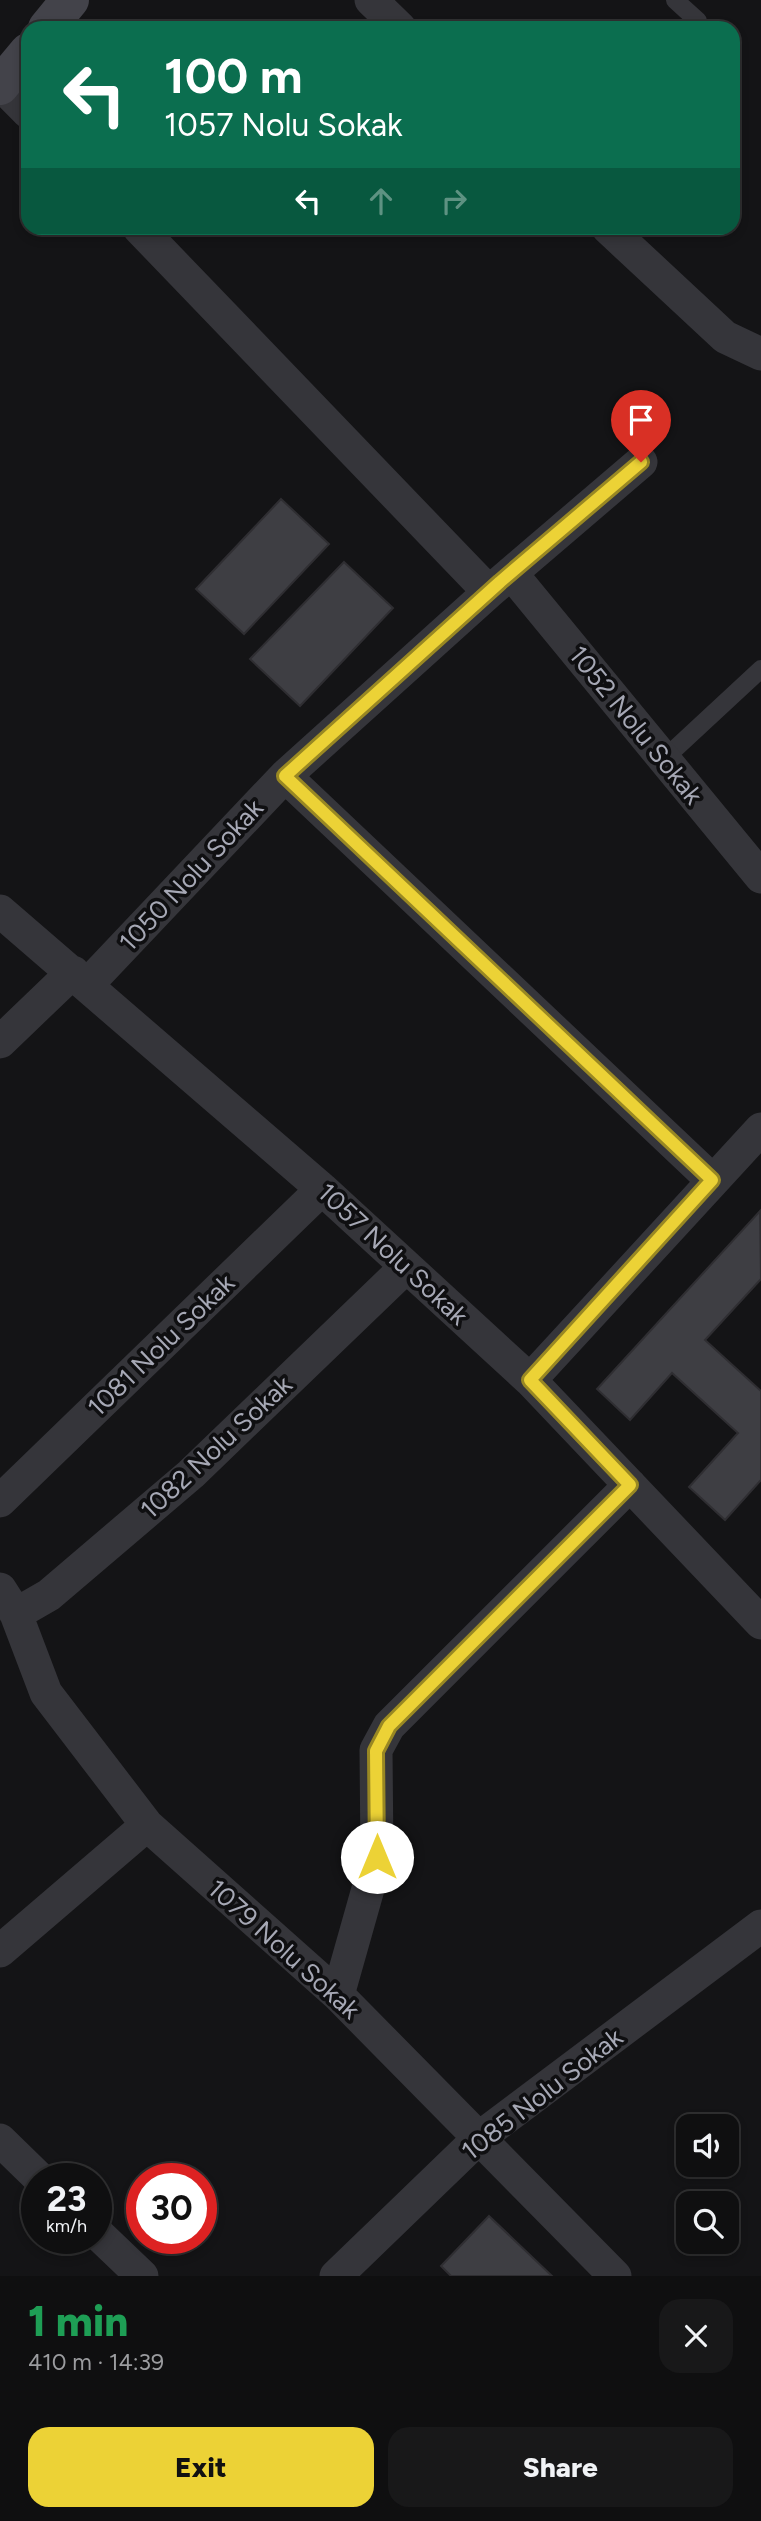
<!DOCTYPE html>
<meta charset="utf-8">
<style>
body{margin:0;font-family:Figtree,sans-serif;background:#181819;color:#f1f3f6;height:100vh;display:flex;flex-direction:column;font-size:26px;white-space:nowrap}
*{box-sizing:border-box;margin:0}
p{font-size:23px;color:#9b9c9f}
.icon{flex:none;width:38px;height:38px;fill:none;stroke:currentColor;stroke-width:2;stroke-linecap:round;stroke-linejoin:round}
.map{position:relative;height:2276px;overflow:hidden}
.drawer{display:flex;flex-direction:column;background:#0f0f10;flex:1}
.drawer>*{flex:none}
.top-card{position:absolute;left:21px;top:21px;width:719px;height:214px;border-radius:21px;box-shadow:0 4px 10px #0003,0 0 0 2px #2f2f30;background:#0b6e4f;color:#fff;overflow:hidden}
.buttons{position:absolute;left:676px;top:2114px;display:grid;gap:14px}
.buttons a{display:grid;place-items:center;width:63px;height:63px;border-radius:14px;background:#0f0f10;box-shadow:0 4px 10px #0003,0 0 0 2px #2f2f30;font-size:35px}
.speed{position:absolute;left:21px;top:2163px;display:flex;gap:14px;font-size:35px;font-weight:700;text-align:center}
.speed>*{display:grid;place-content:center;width:91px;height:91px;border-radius:50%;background:#0f0f10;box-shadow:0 4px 10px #0003,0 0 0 2px #2f2f30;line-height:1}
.speed small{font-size:18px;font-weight:400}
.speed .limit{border:10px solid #d22;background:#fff;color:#111}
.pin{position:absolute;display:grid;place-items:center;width:60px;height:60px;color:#fff;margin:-72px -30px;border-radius:50% 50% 50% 0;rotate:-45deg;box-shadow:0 0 7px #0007}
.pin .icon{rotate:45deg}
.me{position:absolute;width:77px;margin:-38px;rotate:0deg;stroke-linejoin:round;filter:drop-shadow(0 0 5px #0008)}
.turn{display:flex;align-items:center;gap:24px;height:147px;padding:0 28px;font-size:32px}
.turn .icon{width:91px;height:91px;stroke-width:2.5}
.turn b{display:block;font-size:49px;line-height:60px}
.lanes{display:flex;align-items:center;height:66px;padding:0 28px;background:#0003;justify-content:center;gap:35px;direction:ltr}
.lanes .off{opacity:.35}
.round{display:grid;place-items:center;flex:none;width:74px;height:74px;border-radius:21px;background:#181819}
.head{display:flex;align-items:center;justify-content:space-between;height:119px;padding:0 28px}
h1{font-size:42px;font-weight:800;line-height:52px;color:#1e9e55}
.button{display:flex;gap:14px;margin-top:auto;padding:14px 28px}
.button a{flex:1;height:80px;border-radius:21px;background:#ecd236;color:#111;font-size:28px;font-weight:800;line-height:80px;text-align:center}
.button a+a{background:#181819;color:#f1f3f6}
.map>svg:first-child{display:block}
.building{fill:#3e3e43;stroke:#2f2e32;stroke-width:2}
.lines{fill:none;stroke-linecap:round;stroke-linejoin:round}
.lane{stroke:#35353a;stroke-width:18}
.street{stroke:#35353a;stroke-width:33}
.secondary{stroke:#43434a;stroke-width:38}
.route-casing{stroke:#998823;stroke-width:18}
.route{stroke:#ecd236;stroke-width:12}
.labels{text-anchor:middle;stroke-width:7;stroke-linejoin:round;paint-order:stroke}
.street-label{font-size:26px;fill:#a6a8b5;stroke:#0f0f11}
</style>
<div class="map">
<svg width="761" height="2276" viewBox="0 0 761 2276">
<rect width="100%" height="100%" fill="#141416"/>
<!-- building -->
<path class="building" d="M281,499L329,544L244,634L196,589Z
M344,562L393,608L300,706L250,659Z
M760,1211L761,1279L705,1340L761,1391V1480L725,1520L689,1487L738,1433L672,1373L630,1420L597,1389Z
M489,2216L552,2276H451L441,2266Z"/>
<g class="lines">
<!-- lane -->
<path class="lane" d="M675,0L698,21
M664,759L761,669"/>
<!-- street -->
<path class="street" d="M371,0L400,28
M0,84L28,112
M139,228L489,592
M608,228L725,337L761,354
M511,573L761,877
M285,776L712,1180
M0,911L322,1189L530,1380L761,1623
M88,984L285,776L489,592L641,462
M0,1042L73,972
M530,1380L761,1129
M0,1501L322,1189
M0,1589L16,1614L46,1693L147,1825L338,1995L615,2276
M16,1614L49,1595L191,1474L406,1267
M0,1951L147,1825
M338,1995L377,1857L376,1750L389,1726L630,1485
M0,2140L40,2179
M96,2232L142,2276
M336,2276L479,2138L761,1926"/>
<!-- secondary -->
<path class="secondary" d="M47,28L70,0
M0,86L28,52"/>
</g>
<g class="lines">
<!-- route casing -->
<g class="route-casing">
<path id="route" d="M377,1857L376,1751L389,1726L630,1485L530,1380L712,1180L285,776L500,582L641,462"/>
</g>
<!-- route -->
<use href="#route" class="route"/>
</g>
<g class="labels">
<!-- street labels -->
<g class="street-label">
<text transform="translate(636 725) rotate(51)" y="9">1052 Nolu Sokak</text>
<text transform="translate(191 875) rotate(-47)" y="9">1050 Nolu Sokak</text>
<text transform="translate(393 1254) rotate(43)" y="9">1057 Nolu Sokak</text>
<text transform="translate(161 1345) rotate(-44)" y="9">1081 Nolu Sokak</text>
<text transform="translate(216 1447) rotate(-43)" y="9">1082 Nolu Sokak</text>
<text transform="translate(284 1949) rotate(42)" y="9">1079 Nolu Sokak</text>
<text transform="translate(542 2094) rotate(-38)" y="9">1085 Nolu Sokak</text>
</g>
</g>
</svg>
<div class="buttons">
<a><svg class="icon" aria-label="sound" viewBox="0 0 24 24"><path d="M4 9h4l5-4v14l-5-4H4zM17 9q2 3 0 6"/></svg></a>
<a><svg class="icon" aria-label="search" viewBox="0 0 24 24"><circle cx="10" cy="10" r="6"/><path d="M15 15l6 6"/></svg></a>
</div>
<div class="speed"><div>23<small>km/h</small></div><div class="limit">30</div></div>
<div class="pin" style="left:641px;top:462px;background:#d93025"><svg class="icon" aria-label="arrive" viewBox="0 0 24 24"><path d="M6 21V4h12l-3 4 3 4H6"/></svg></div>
<svg class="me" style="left:377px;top:1857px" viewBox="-20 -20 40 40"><circle r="19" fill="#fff"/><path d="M0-13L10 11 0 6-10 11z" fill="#ecd236"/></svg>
<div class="top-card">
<div class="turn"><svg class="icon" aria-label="left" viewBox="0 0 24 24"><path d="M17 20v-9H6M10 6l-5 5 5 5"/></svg><div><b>100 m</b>1057 Nolu Sokak</div></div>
<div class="lanes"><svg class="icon" aria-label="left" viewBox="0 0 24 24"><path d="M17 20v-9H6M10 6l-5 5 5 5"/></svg><svg class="icon off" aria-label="ahead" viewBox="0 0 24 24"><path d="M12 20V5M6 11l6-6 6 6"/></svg><svg class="icon off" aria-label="right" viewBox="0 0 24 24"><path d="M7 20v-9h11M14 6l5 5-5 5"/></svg></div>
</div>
</div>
<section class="drawer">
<div class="head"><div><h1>1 min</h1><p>410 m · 14:39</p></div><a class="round"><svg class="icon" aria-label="close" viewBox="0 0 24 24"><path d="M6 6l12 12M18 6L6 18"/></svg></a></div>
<div class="button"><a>Exit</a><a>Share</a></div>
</section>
